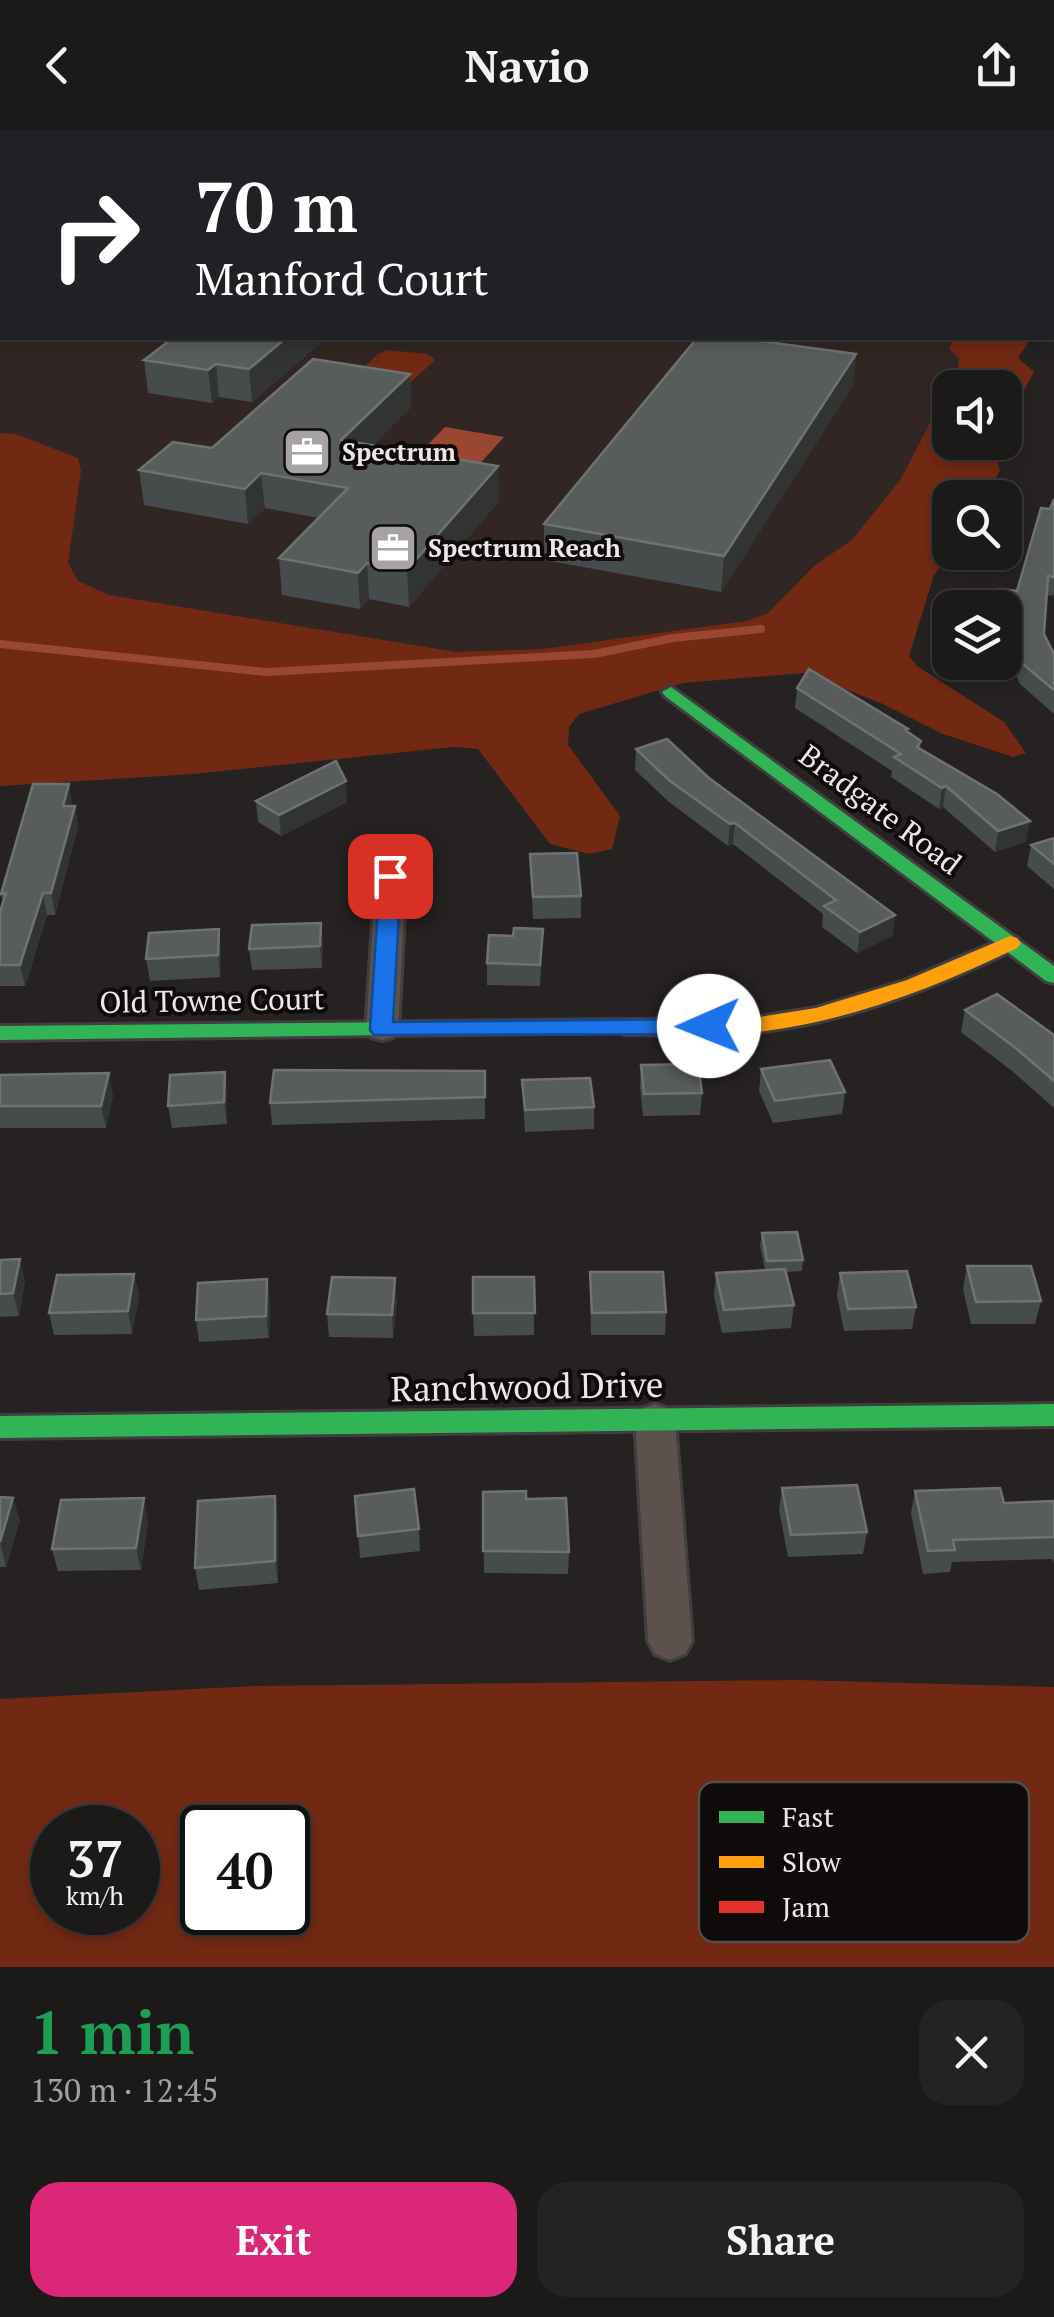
<!DOCTYPE html>
<meta charset="utf-8">
<style>
body{margin:0;font-family:"PT Serif",serif;background:#252322;color:#f1f3f6;height:100vh;display:flex;flex-direction:column;font-size:38px;white-space:nowrap}
*{box-sizing:border-box;margin:0}
p{font-size:32px;color:#a0a1a2}
.icon{flex:none;width:55px;height:55px;fill:none;stroke:currentColor;stroke-width:2;stroke-linecap:round;stroke-linejoin:round}
.map{position:relative;height:1837px;overflow:hidden}
.details{display:flex;flex-direction:column;background:#1c1a19;flex:1}
.details>*{flex:none}
.guide{position:absolute;left:0px;top:0px;width:1055px;height:210px;box-shadow:0 5px 15px #0003,0 0 0 2px #3a3838;background:#202124;color:#fff;overflow:hidden}
.buttons{position:absolute;left:932px;top:240px;display:grid;gap:20px}
.buttons a{display:grid;place-items:center;width:90px;height:90px;border-radius:20px;background:#1c1a19;box-shadow:0 5px 15px #0003,0 0 0 2px #3a3838;font-size:50px}
.speed{position:absolute;left:30px;top:1675px;display:flex;gap:20px;font-size:50px;font-weight:700;text-align:center}
.speed>*{display:grid;place-content:center;width:130px;height:130px;border-radius:50%;background:#1c1a19;box-shadow:0 5px 15px #0003,0 0 0 2px #3a3838;line-height:1}
.speed small{font-size:25px;font-weight:400}
.speed .limit{border:5px solid #111;border-radius:15px;background:#fff;color:#111}
.pin{position:absolute;display:grid;place-items:center;width:85px;height:85px;color:#fff;margin:-42px;border-radius:20px;box-shadow:0 5px 15px #0006}
.me{position:absolute;width:110px;margin:-55px;rotate:269deg;stroke-linejoin:round;filter:drop-shadow(0 0 8px #0008)}
.turn{display:flex;align-items:center;gap:35px;height:210px;padding:0 30px;font-size:45px}
.turn .icon{width:130px;height:130px;stroke-width:2.5}
.turn b{display:block;font-size:70px;line-height:85px}
.round{display:grid;place-items:center;flex:none;width:105px;height:105px;border-radius:30px;background:#252322}
.overview{display:flex;align-items:center;justify-content:space-between;height:170px;padding:0 30px}
h1{font-size:60px;font-weight:700;line-height:75px;color:#1e9e55}
.button{display:flex;gap:20px;margin-top:auto;padding:20px 30px}
.button a{flex:1;height:115px;border-radius:30px;background:#db2777;color:#fff;font-size:40px;font-weight:700;line-height:115px;text-align:center}
.button a+a{background:#252322;color:#f1f3f6}
header{display:flex;justify-content:space-between;align-items:center;height:130px;padding:0 30px;background:#1c1a19;font-size:45px;font-weight:700}
.map>svg:first-child{display:block}
.built{fill:#312623}
.green{fill:#712914;fill-rule:evenodd}
.water{fill:#994731}
.lines{fill:none;stroke-linecap:round;stroke-linejoin:round}
.stream{stroke:#994731;stroke-width:8}
.street-casing{stroke:#403e3e;stroke-width:6}
.fast-casing{stroke:#403e3e;stroke-width:6}
.slow-casing{stroke:#403e3e;stroke-width:6}
.jam-casing{stroke:#403e3e;stroke-width:6}
.street{fill:#5d514e;fill-rule:evenodd}
.fast{fill:#30b455;fill-rule:evenodd}
.slow{fill:#ff9f0a;fill-rule:evenodd}
.jam{fill:#e5322d;fill-rule:evenodd}
.wall{fill:#464c4c}
.shaded-wall{fill:#323434}
.building{fill:#585d5c;stroke:#6f7272;stroke-width:2.5}
.route{fill:#1a73e8;stroke:#114b97;stroke-width:2.5}
.labels{text-anchor:middle;stroke-width:8;stroke-linejoin:round;paint-order:stroke}
.far-poi-label{font-size:25px;font-weight:bold;fill:#ece8e7;stroke:#0e0b0a;text-anchor:start}
.street-label{font-size:30px;fill:#ece8e7;stroke:#0e0b0a}
.near-street-label{font-size:35px;fill:#ece8e7;stroke:#0e0b0a}
.key{fill:#0e0b0a;stroke:#514d4c;stroke-width:2.5}
.key-label{font-size:28px;fill:#ece8e7}
</style>
<header><svg class="icon" aria-label="back" viewBox="0 0 24 24"><path d="M15 5l-7 7 7 7"/></svg>Navio<svg class="icon" aria-label="share" viewBox="0 0 24 24"><path d="M12 15V3M7 8l5-5 5 5M5 13v7h14v-7"/></svg></header>
<div class="map">
<svg width="1054" height="1837" viewBox="0 0 1054 1837">
<rect width="100%" height="100%" fill="#252221"/>
<!-- built -->
<path class="built" d="M0,0L770,2H2V208H1024L950,258V312L857,513L0,650Z"/>
<!-- green -->
<path class="green" d="M954,208H1031L1018,228L1034,242L1005,295V258H950V312L995,313L992,318L1000,340L986,367L950,368L951,423L934,445L909,526L917,536L1004,592L1026,623L1013,627L943,604L883,574L804,543L683,553L579,584L569,597L568,615L620,686L612,719L589,724L550,714L478,619L453,617L194,644L0,656V303L16,304L78,328L81,341L68,433L78,451L109,465L456,522L543,519L747,491L768,483L814,436L852,410L901,349L958,238L959,228L949,219Z
M388,220L427,224L435,230L409,254L357,244L378,224Z
M797,1550L1054,1557V1837H0V1569L254,1556ZM52,1698H138V1782H52ZM202,1698H288V1782H202Z"/>
<!-- water -->
<path class="water" d="M445,297L504,307L464,351L402,341Z"/>
<g class="lines">
<!-- stream -->
<path class="stream" d="M0,514L266,542L594,524L673,508L761,499"/>
<!-- street casing -->
<g class="street-casing">
<path id="street" d="M0,37L2,38V49L0,48Z
M391,738L401,741L406,747L398,900L393,907L382,910L371,907L366,900L376,747L381,741Z
M655,1274L669,1279L675,1290L692,1511L685,1524L670,1530L655,1524L648,1511L635,1290L641,1279Z"/>
</g>
<!-- fast casing -->
<g class="fast-casing">
<path id="fast" d="M896,0H927L928,2H898Z
M1052,27H1054V33H1052Z
M671,557L1054,836V853L1046,851L665,566L662,562Z
M624,890L632,892L635,897L632,902L0,910V896Z
M1054,1274V1296L0,1308V1286Z"/>
</g>
<!-- slow casing -->
<g class="slow-casing">
<path id="slow" d="M1010,806L1017,808L1021,813L1017,818C932,859 843,894 747,903C706,907 665,904 624,904L613,897L624,890L747,889L816,878L907,850Z"/>
</g>
<!-- jam casing -->
<g class="jam-casing">
<path id="jam" d="M798,0H828L829,2H800Z"/>
</g>
<!-- street -->
<use href="#street" class="street"/>
<!-- fast -->
<use href="#fast" class="fast"/>
<!-- slow -->
<use href="#slow" class="slow"/>
<!-- jam -->
<use href="#jam" class="jam"/>
</g>
<!-- wall -->
<path class="wall" d="M231,0H497L494,2H231Z
M326,208L252,272L219,267L212,273L148,263L144,230Z
M856,224L852,257L721,462L544,430V394Z
M410,244L411,277L373,315L499,371L409,477L369,469L360,479L282,465L279,428L319,388L265,378L248,394L144,375L139,340L212,318Z
M1054,369V463L1053,466L1046,465L1044,504L1054,524V584L1020,554L1005,522V478H997L1000,459L1017,461Z
M797,558L908,599L907,602L921,611L920,619L1026,712L995,722L943,677L939,679L891,647L892,641L795,578Z
M636,619L709,648L895,785L892,806L857,823L822,797L823,784L733,714L728,716L669,672L635,640Z
M256,671L347,672L281,706L258,692Z
M72,676H75L78,696L55,785H47L25,856H0V782L3,773L1,764Z
M1054,708V759L1027,736L1031,715Z
M530,724L581,766V788L533,789Z
M321,793L323,814L322,838L252,840L249,819Z
M542,820L540,856L487,855V833Z
M221,821L220,847L150,851L146,829Z
M965,880L1054,905V978L1012,941L961,902Z
M641,935L702,963L700,985L643,986L640,957Z
M761,939L845,962L842,984L773,993L759,961Z
M485,941V989L272,995L270,973Z
M0,945L113,965L106,998H0Z
M522,950L594,977V999L525,1002Z
M227,964V994L172,998L168,976Z
M762,1103L803,1130L802,1141L786,1142L794,1175L791,1198L722,1203L714,1166L716,1143L765,1140L760,1115Z
M0,1130L25,1151L19,1186L0,1187Z
M967,1136L1041,1171L1035,1194H971L963,1159Z
M590,1142L666,1182L665,1205H591Z
M840,1143L916,1177L912,1199L844,1201L837,1165Z
M134,1144L139,1166L132,1204L54,1205L49,1183Z
M534,1147V1205L474,1206L473,1183Z
M267,1149L270,1172L269,1208L199,1212L196,1190Z
M397,1170L393,1208L329,1207L327,1184Z
M782,1358L867,1402L863,1424L788,1427L779,1380Z
M915,1361L1004,1373L1054,1371V1434L1052,1429L952,1432L950,1442L923,1444L911,1383Z
M483,1362L526,1369L569,1422L568,1444L484,1443Z
M355,1366L419,1399L420,1421L360,1428Z
M0,1367L20,1390L6,1437H0Z
M278,1388V1453L199,1460L195,1438Z
M148,1391L141,1440L58,1441L52,1419Z"/>
<!-- shaded-wall -->
<path class="shaded-wall" d="M462,0H497L494,2H459Z
M286,208H326L252,272L249,239Z
M856,224L852,257L721,462L724,426Z
M216,234L219,267L212,273L208,240Z
M410,244L411,277L344,345L341,310Z
M498,336L499,371L409,477L407,440Z
M261,343L265,378L248,394L245,359Z
M367,433L369,469L360,479L358,443Z
M346,651L347,672L281,706L279,685Z
M69,654L72,674L67,696L63,676Z
M946,656L943,677L939,679L942,658Z
M75,676L78,696L55,785L51,763Z
M1030,691L1026,712L995,722L998,701Z
M735,693L733,714L728,716L730,694Z
M43,763L47,785L25,856L20,835Z
M895,785L892,806L857,823L860,802Z
M321,793L323,814L322,838L320,816Z
M219,799L221,821L220,847L218,825Z
M225,942L227,964V994L224,972Z
M109,943L113,965L106,998L101,976Z
M20,1129L25,1151L19,1186L13,1163Z
M134,1144L139,1166L132,1204L128,1181Z
M395,1148L397,1170L393,1208L392,1185Z
M267,1149L270,1172L269,1208L266,1186Z
M275,1366L278,1388V1453L275,1431Z
M13,1368L20,1390L6,1437L0,1412Z
M144,1368L148,1391L141,1440L136,1418Z"/>
<!-- building -->
<path class="building" d="M280,0H462L459,2H301Z
M173,208H286L249,239L216,234L208,240L144,230Z
M697,208H739L856,224L724,426L544,394Z
M313,229L410,244L341,310L498,336L407,440L367,433L358,443L279,428L348,358L261,343L245,359L139,340L173,312L212,318Z
M1054,369V447L1048,446L1044,504L1054,524V560L1024,535L1005,496V478H999L1000,459L1017,461L1041,378L1050,379Z
M809,539L908,599L905,600L921,611L917,617L997,664L1030,691L998,701L946,656L942,658L894,627L901,624L797,558Z
M667,609L709,648L895,785L860,802L824,776L836,770L735,693L730,694L670,651L636,619Z
M336,631L346,651L279,685L256,671Z
M33,654H69L63,676H75L51,763H43L20,835H0V782L6,763L1,764Z
M1054,708V734L1031,715Z
M577,723L581,766L533,767L530,724Z
M321,793L320,816L249,819L252,795Z
M514,798L543,799L540,835L487,833L489,805L513,806Z
M219,799L218,825L146,829L149,803Z
M997,864L1054,905V951L1017,919L965,880Z
M830,930L845,962L775,971L761,939Z
M698,934L702,963L644,964L641,935Z
M274,940L485,941V967L270,973Z
M225,942L224,972L168,976L170,945Z
M109,943L101,976H0V945Z
M590,948L594,977L525,980L522,950Z
M797,1102L803,1130L767,1131L762,1103Z
M20,1129L13,1163L0,1164V1130Z
M967,1136H1031L1041,1171L976,1172Z
M785,1139L794,1175L724,1180L716,1143Z
M907,1141L916,1177L848,1179L840,1143Z
M590,1142H663L666,1182L592,1183Z
M134,1144L128,1181L49,1183L57,1145Z
M332,1147L395,1148L392,1185L327,1184Z
M473,1147H534L535,1183H473Z
M267,1149L266,1186L196,1190L198,1153Z
M857,1355L867,1402L791,1405L782,1358Z
M1000,1358L1004,1373L1054,1371V1407L953,1410L955,1420L928,1421L915,1361Z
M414,1359L419,1399L358,1406L355,1366Z
M526,1361V1369L566,1368L569,1422L483,1421V1362Z
M275,1366V1431L195,1438L198,1371Z
M0,1367L13,1368L0,1412Z
M144,1368L136,1418L52,1419L61,1370Z"/>
<!-- route -->
<path class="route" d="M390,740L401,746L393,892L709,889L720,896L709,904L374,905L370,900L380,746Z"/>
<!-- icons -->
<defs>
<g id="office-square" transform="scale(2.5)"><rect x="-9" y="-9" width="18" height="18" rx="4" fill="#a6a3a2" stroke="#0e0b0a"/><path d="M-6-3h4V-5.5h4V-3h4V5H-6ZM-1-4.5V-3h2v-1.5ZM-6 0V1H6V0Z" fill="#fff"/></g>
</defs>
<g fill-rule="evenodd">
<use href="#office-square" x="307" y="322"/>
<use href="#office-square" x="393" y="418"/>
</g>
<g class="labels">
<!-- far-poi labels -->
<g class="far-poi-label">
<text x="342" y="331">Spectrum</text>
<text x="428" y="427">Spectrum Reach</text>
</g>
<!-- street labels -->
<g class="street-label">
<text transform="translate(880 680) rotate(37)" y="10">Bradgate Road</text>
<text transform="translate(212 871) rotate(-1)" y="10">Old Towne Court</text>
</g>
<!-- near-street labels -->
<g class="near-street-label">
<text transform="translate(527 1257) rotate(-1)" y="12">Ranchwood Drive</text>
</g>
</g>
<!-- legend -->
<rect x="699" y="1652" width="330" height="160" rx="15" class="key"/>
<rect x="719" y="1681" width="45" height="12" fill="#30b455"/>
<rect x="719" y="1726" width="45" height="12" fill="#ff9f0a"/>
<rect x="719" y="1771" width="45" height="12" fill="#e5322d"/>
<g class="key-label">
<text x="782" y="1697">Fast</text>
<text x="782" y="1742">Slow</text>
<text x="782" y="1787">Jam</text>
</g>
</svg>
<div class="buttons">
<a><svg class="icon" aria-label="sound" viewBox="0 0 24 24"><path d="M4 9h4l5-4v14l-5-4H4zM17 9q2 3 0 6"/></svg></a>
<a><svg class="icon" aria-label="search" viewBox="0 0 24 24"><circle cx="10" cy="10" r="6"/><path d="M15 15l6 6"/></svg></a>
<a><svg class="icon" aria-label="layers" viewBox="0 0 24 24"><path d="M12 4l9 5-9 5-9-5zM3 14l9 5 9-5"/></svg></a>
</div>
<div class="speed"><div>37<small>km/h</small></div><div class="limit">40</div></div>
<div class="pin" style="left:390px;top:746px;background:#d93025"><svg class="icon" aria-label="arrive" viewBox="0 0 24 24"><path d="M6 21V4h12l-3 4 3 4H6"/></svg></div>
<svg class="me" style="left:709px;top:896px" viewBox="-20 -20 40 40"><circle r="19" fill="#fff"/><path d="M0-13L10 11 0 6-10 11z" fill="#1a73e8"/></svg>
<div class="guide">
<div class="turn"><svg class="icon" aria-label="right" viewBox="0 0 24 24"><path d="M7 20v-9h11M14 6l5 5-5 5"/></svg><div><b>70 m</b>Manford Court</div></div>
</div>
</div>
<section class="details">
<div class="overview"><div><h1>1 min</h1><p>130 m · 12:45</p></div><a class="round"><svg class="icon" aria-label="close" viewBox="0 0 24 24"><path d="M6 6l12 12M18 6L6 18"/></svg></a></div>
<div class="button"><a>Exit</a><a>Share</a></div>
</section>
